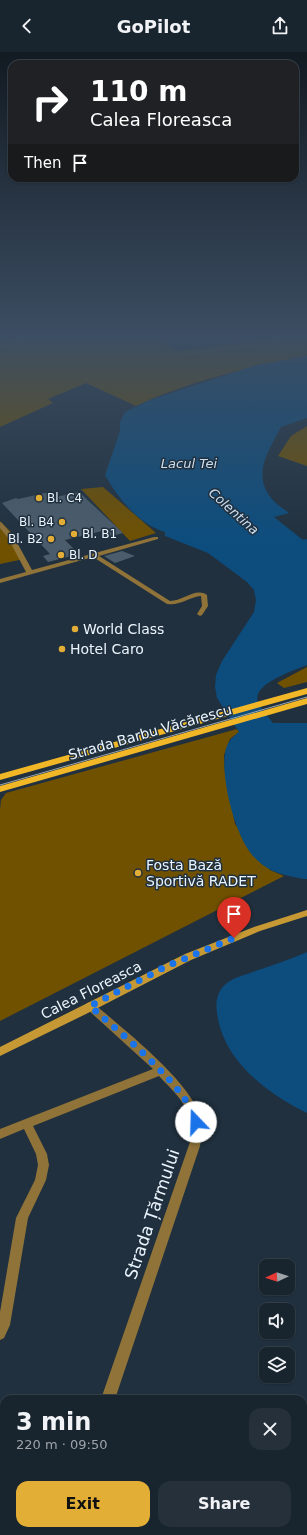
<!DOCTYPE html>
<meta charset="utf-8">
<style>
body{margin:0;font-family:"DejaVu Sans",sans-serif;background:#25303a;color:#f1f3f6;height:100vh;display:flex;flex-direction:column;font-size:15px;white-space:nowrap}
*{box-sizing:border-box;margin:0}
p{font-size:13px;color:#9fa4aa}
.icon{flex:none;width:22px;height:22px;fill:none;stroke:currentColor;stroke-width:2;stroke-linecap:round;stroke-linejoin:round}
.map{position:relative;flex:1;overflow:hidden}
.drawer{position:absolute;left:0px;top:1343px;width:307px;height:140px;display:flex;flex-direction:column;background:#18242e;border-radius:12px 12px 0 0;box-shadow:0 1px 3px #0004,0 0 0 1px #36414a}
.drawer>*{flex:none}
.top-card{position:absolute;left:8px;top:8px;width:291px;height:122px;border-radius:12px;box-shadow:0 1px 3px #0004,0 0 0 1px #36414a;background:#202124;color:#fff;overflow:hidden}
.needle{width:26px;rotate:266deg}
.tools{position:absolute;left:259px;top:1207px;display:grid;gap:8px}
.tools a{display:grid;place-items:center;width:36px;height:36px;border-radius:8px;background:#18242e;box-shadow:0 1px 3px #0004,0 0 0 1px #36414a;font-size:20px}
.pin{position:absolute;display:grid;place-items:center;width:34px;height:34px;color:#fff;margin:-41px -17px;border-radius:50% 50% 50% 0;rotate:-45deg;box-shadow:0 0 4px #0007}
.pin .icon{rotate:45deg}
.me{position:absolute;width:44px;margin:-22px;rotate:339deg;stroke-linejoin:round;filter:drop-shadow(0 0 3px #0008)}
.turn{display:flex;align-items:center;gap:14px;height:84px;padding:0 16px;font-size:18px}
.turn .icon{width:52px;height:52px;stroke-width:2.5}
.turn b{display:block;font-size:28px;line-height:34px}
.then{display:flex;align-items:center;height:38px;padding:0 16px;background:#0003;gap:8px;font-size:15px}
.round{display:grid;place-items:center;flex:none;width:42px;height:42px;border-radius:12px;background:#25303a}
.summary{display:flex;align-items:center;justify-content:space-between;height:68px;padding:0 16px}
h1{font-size:24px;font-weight:600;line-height:30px}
.primary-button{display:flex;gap:8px;margin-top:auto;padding:8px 16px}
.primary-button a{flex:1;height:46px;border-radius:12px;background:#e3ae35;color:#111;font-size:16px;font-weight:600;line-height:46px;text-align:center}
.primary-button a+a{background:#25303a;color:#f1f3f6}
header{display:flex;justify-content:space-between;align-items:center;height:52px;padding:0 16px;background:#18242e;font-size:18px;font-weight:600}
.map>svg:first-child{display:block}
.green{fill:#705100}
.water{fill:#0c4d7e}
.building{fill:#4b5c6c}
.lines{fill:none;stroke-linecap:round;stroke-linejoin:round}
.street{fill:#907339;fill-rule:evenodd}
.secondary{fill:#c79934;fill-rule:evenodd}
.primary{fill:#f2b726;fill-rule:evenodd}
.tram{stroke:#9ba8b3;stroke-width:1}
.route{stroke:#1a73e8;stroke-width:7;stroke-dasharray:0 12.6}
.poi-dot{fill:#e3ae35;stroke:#20303e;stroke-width:1.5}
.labels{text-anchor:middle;stroke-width:3;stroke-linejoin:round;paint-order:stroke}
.far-poi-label{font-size:12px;fill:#ebf5fe;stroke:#20303e;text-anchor:start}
.far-water-label{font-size:13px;font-style:italic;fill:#ccdff0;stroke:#20303e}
.poi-label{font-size:14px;fill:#ebf5fe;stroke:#20303e;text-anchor:start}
.street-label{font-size:14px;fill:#ebf5fe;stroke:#20303e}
.near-street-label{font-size:17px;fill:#ebf5fe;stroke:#20303e}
</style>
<header><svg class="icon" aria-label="back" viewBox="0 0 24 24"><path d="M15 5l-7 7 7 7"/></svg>GoPilot<svg class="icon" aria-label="share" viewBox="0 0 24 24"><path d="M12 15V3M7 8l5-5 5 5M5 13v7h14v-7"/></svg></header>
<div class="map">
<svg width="307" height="1483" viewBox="0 0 307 1483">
<rect width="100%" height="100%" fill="#20303e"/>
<!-- green -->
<path class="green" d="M0,285H154L177,299L283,285H307V304C249,315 190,329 136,354L86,331L48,347L53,351L0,375Z
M307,374V414L278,404L291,384Z
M103,435L156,481L130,489L81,437Z
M0,469L10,479L24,507L0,512Z
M307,615V630L284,636L277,631Z
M237,677L239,680L230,687L224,703L225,722L235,772L270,818L284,824L0,969V758L1,748L6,741Z
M72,1479H254L253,1483H70Z"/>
<!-- water -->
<path class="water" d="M307,304V366L281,375C269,399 251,422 272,447C276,452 284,457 289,461L274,465L303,488L307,487V613C295,618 251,632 258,650C261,657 268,664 273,671H307V827H304C287,824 270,821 257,808C236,790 221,728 225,702C226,692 231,686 239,680L217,646L215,635L216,623L222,609L254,560L256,548L254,538L247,530L208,501L165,484V480C138,472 118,446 105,423L120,379V370L125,360L150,348L257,313Z
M307,900V1061C266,1041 223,1008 217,961C215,948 218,936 230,929C234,926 241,924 247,922C267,915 287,909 307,900Z"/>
<!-- building -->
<path class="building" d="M50,440L56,445L79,440L123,481L108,485L102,479L65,488L79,502L48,510L43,504L50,502L2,451L16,446L18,447Z
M122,499L135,504L115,511L104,504Z"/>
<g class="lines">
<!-- street -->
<path class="street" d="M43,285H51L0,294V292Z
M300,285H307V286L183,303L181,302Z
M0,470L2,471L14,485L32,518L154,485H158V487L99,504L170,549C183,549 196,535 207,543L208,554L202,563L200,564L197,562L202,554L201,544C189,545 180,554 167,552L93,505L0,531V527L26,520L8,486L0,476Z
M90,950L93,951C122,976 189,1028 200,1064C203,1074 202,1084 200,1094L115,1347H101L190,1090C195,1058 179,1045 159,1024L33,1074L47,1102L49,1113L46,1128L28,1166L10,1273L4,1286L0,1288V1260L16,1166L35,1128L38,1113L36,1102L24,1077L0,1087V1077L153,1017L87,957L85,954L87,951Z
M25,1479H39L37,1483H23Z
M55,1479H69L68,1483H54Z"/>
<!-- secondary -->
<path class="secondary" d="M307,858V864L260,879L191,908L86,962L0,1004V995L185,902L254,875Z"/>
<!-- primary -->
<path class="primary" d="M307,636V642L0,728V722Z
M307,646V652L0,740V734Z"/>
<!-- tram -->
<path class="tram" d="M0,733L307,645"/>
</g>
<!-- sky -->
<linearGradient id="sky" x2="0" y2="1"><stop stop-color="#121a22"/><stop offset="0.58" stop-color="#3c4e63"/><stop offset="1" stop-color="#3c4e63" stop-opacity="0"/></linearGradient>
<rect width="307" height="492" fill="url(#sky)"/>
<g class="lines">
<!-- route -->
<path class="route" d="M196,1070C189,1036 118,979 90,954L167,914L234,886"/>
</g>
<!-- markers -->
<g class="poi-dot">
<circle cx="39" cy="446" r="4"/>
<circle cx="62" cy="470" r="4"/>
<circle cx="74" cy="482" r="4"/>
<circle cx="51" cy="487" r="4"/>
<circle cx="61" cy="503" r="4"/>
<circle cx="75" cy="577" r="4"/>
<circle cx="62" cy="597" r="4"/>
<circle cx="138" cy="821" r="4"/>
</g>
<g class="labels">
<!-- far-poi labels -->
<g class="far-poi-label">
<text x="47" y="450">Bl. C4</text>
<text x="54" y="474" text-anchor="end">Bl. B4</text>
<text x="82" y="486">Bl. B1</text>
<text x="43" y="491" text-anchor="end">Bl. B2</text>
<text x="69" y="507">Bl. D</text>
</g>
<!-- far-water labels -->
<g class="far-water-label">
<text x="189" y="416">Lacul Tei</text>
<text transform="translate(234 459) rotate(42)" y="5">Colentina</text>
</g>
<!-- poi labels -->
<g class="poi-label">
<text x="83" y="582">World Class</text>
<text x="70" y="602">Hotel Caro</text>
<text x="146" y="818">Fosta Bază<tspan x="146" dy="16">Sportivă RADET</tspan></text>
</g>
<!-- street labels -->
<g class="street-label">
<text transform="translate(150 680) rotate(-16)" y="5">Strada Barbu Văcărescu</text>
<text transform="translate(91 938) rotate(-27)" y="5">Calea Floreasca</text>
</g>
<!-- near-street labels -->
<g class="near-street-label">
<text transform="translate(152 1162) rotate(-71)" y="6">Strada Țărmului</text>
</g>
</g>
</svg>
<div class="tools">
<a><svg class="needle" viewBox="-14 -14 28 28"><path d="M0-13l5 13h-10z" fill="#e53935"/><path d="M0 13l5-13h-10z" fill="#9fa4aa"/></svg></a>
<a><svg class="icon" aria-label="sound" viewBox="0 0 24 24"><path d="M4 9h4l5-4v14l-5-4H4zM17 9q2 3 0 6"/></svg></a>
<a><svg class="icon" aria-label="layers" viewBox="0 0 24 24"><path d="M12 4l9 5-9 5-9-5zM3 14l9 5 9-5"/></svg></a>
</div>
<div class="pin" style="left:234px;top:886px;background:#d93025"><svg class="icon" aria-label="arrive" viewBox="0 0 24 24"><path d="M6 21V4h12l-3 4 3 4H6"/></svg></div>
<svg class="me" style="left:196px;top:1070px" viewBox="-20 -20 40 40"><circle r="19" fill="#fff"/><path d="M0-13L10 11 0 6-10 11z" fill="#1a73e8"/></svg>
<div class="top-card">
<div class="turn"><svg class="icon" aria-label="right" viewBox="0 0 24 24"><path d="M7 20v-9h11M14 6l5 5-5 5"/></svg><div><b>110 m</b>Calea Floreasca</div></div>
<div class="then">Then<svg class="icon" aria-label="arrive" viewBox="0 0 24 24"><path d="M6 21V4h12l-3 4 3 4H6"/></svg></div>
</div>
<section class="drawer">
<div class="summary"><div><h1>3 min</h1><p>220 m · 09:50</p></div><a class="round"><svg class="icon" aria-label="close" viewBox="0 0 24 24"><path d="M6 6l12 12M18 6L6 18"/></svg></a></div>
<div class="primary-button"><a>Exit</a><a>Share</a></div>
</section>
</div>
